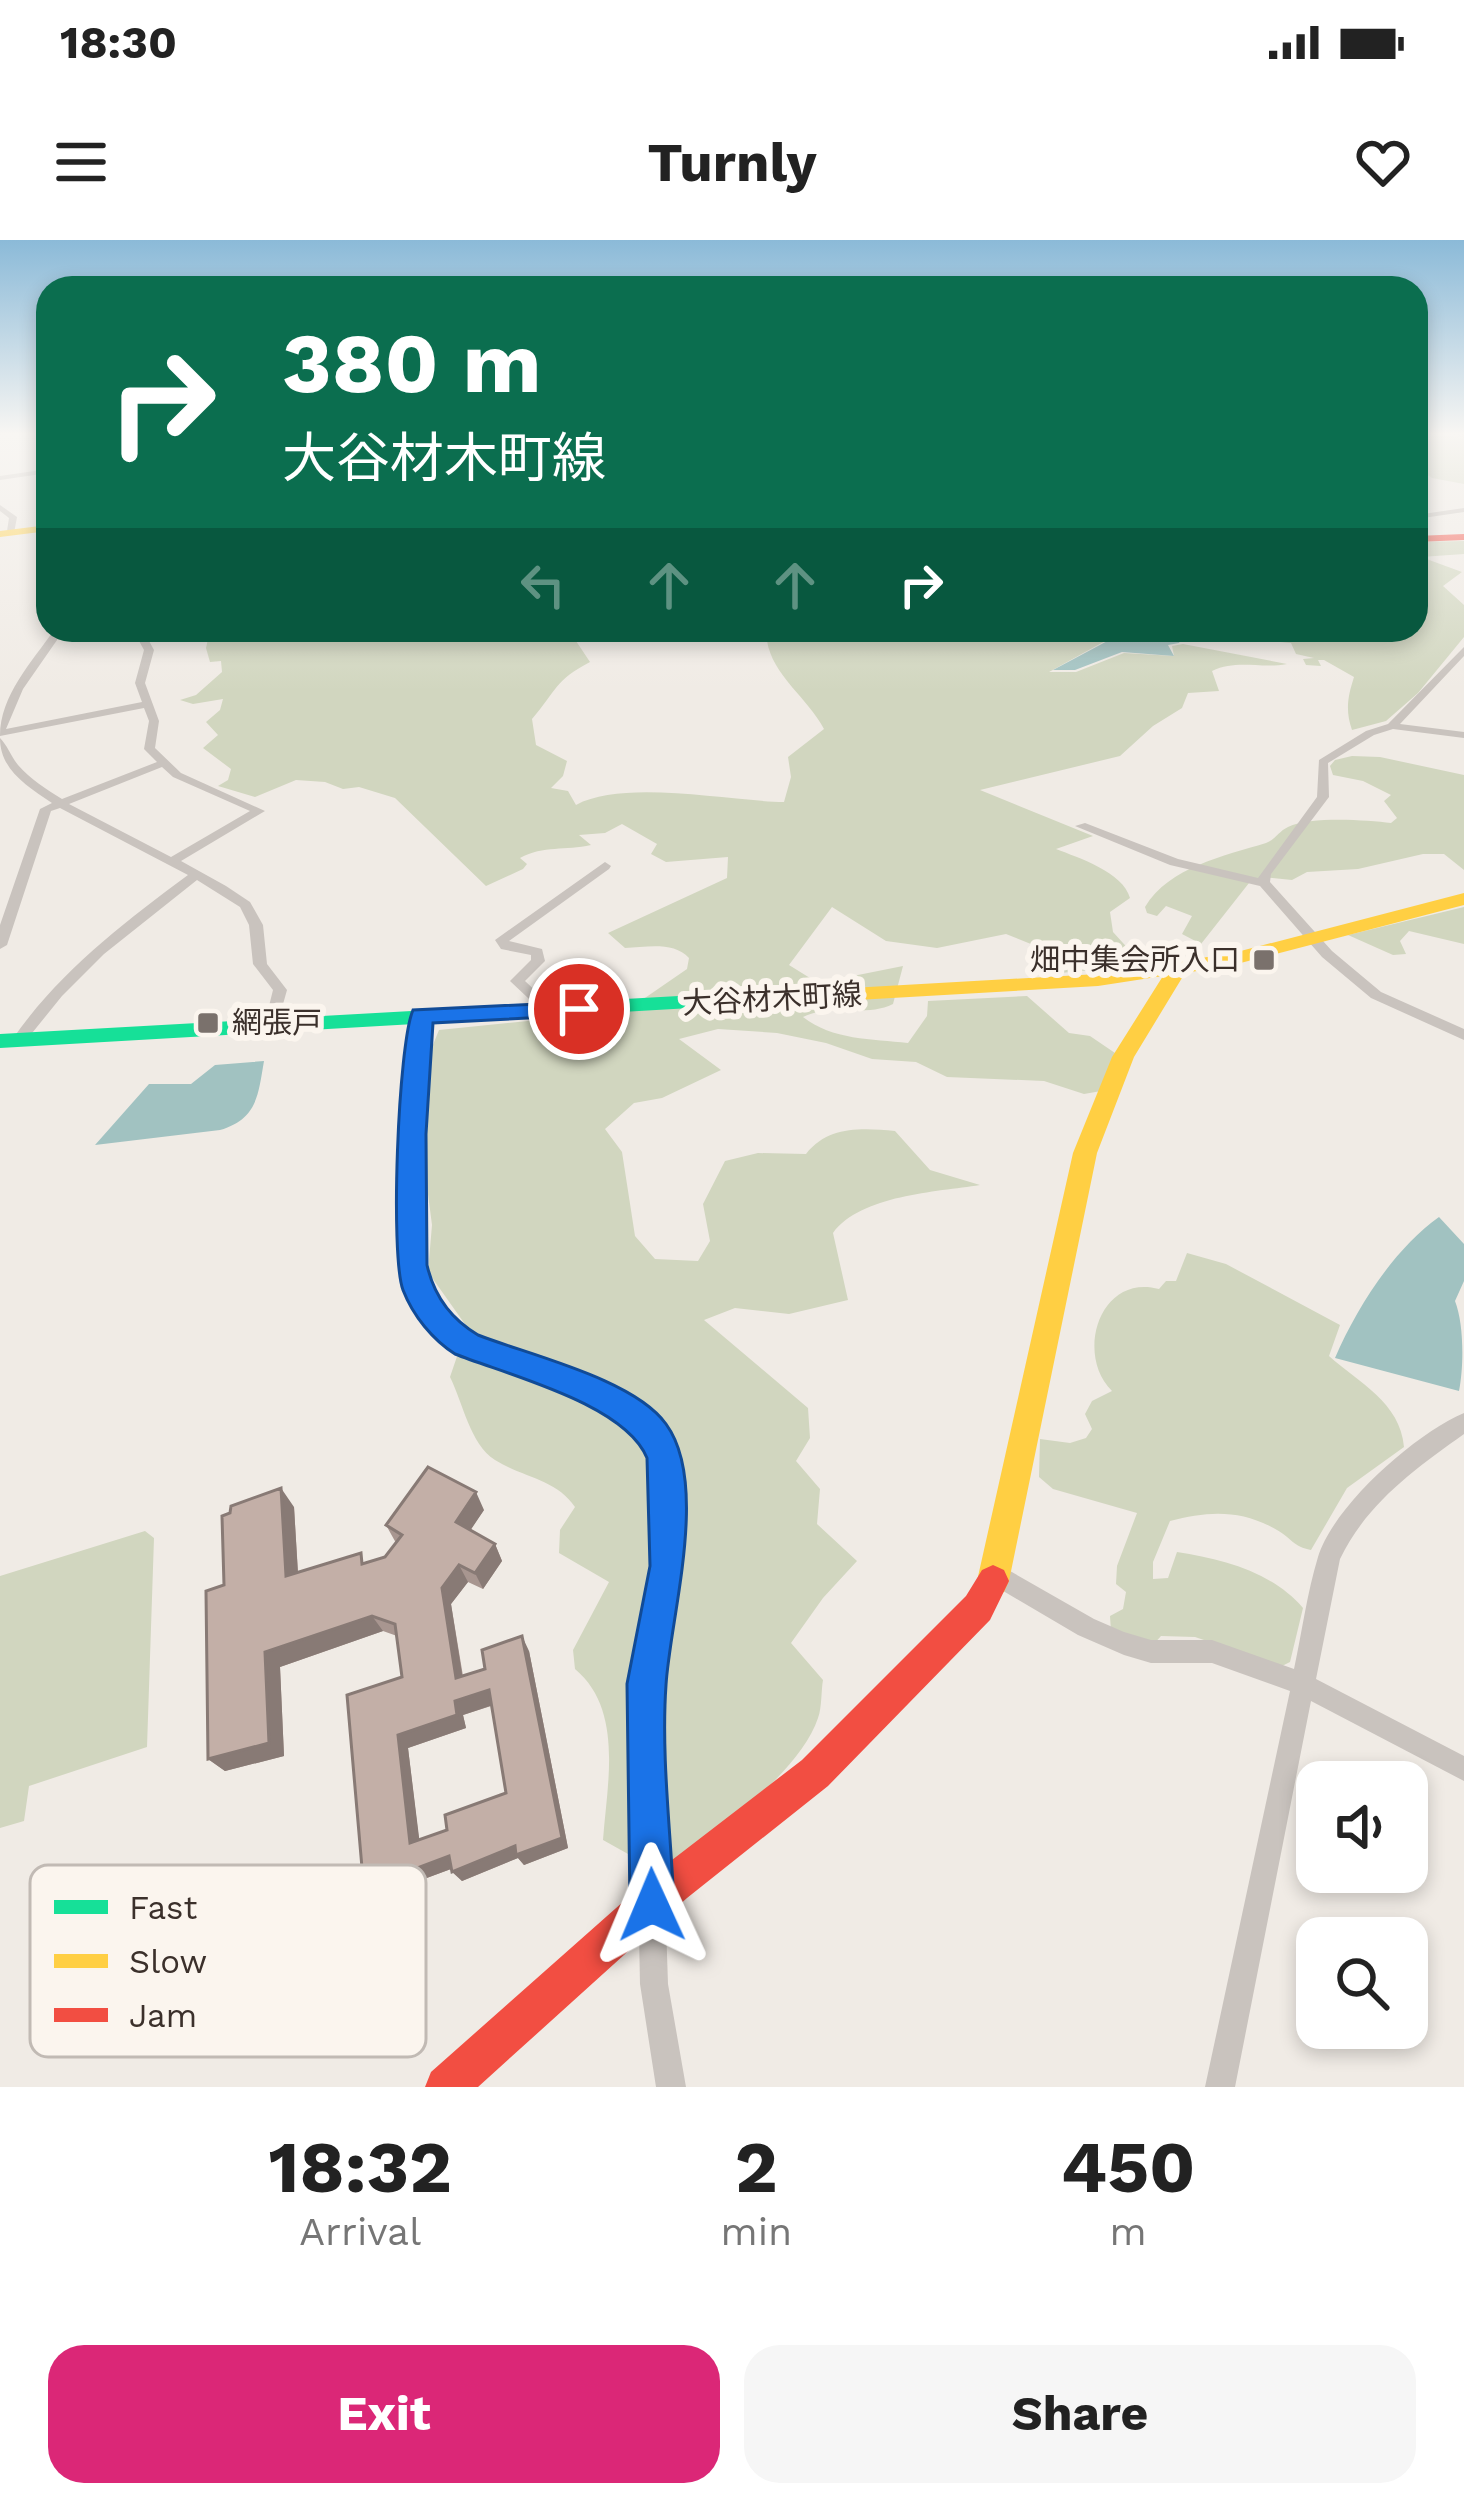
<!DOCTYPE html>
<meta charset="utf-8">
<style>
body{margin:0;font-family:"Work Sans","Noto Sans JP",sans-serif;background:#f6f6f6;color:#222;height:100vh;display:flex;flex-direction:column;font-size:45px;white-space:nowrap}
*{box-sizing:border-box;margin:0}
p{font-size:39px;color:#767676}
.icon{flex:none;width:66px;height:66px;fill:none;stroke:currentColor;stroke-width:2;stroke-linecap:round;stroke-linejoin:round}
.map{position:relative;height:1847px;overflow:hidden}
.drawer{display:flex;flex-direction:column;background:#fff;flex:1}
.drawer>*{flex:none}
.hud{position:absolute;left:36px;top:36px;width:1392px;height:366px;border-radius:36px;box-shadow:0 6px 18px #0003;background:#0b6e4f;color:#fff;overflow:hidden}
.controls{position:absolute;left:1296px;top:1521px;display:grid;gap:24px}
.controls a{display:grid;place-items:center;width:132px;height:132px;border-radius:24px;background:#fff;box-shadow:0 6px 18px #0003;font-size:60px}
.pin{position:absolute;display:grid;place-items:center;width:102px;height:102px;color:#fff;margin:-51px;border:6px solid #fff;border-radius:50%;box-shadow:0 3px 12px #0007}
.me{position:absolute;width:132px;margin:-66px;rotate:359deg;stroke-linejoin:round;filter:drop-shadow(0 0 9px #0008)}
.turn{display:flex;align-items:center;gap:42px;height:252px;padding:0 48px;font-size:54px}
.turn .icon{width:156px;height:156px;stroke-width:2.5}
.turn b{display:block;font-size:84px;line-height:102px}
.lanes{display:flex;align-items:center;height:114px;padding:0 48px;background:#0003;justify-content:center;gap:60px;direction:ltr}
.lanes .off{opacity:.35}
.eta{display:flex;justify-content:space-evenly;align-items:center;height:204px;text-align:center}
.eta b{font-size:72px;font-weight:700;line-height:84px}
.button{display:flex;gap:24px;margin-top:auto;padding:24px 48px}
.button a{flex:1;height:138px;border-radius:36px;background:#db2777;color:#fff;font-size:48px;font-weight:700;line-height:138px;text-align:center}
.button a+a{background:#f6f6f6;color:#222}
.status{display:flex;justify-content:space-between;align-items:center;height:84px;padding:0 60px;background:#fff;direction:ltr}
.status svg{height:33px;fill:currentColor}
header{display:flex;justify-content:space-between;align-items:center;height:156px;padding:0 48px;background:#fff;font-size:54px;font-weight:700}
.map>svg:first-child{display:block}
.green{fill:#d1d6bf}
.water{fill:#a1c2c1}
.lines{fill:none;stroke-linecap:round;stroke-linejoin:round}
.street{fill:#c9c3be;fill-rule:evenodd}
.fast{fill:#16e098;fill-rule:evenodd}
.slow{fill:#ffcf43;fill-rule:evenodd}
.jam{fill:#f24e42;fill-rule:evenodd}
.wall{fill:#a89690;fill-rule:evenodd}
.shaded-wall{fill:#887a75}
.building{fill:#c3afa7;stroke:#887a75;stroke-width:3;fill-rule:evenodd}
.route{fill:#1a73e8;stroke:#114b97;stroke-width:3}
.poi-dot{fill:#7a716c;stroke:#fbf5ee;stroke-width:4.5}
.labels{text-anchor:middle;stroke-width:12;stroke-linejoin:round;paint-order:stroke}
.poi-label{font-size:30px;fill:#3b302b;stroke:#fbf5ee;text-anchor:end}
.street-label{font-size:30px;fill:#3b302b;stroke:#fbf5ee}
.key{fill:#fbf5ee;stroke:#c1bab4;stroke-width:3}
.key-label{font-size:33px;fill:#3b302b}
</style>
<div class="status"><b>18:30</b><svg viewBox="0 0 49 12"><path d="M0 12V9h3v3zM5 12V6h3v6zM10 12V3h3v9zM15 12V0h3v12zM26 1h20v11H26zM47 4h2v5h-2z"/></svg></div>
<header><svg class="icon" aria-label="menu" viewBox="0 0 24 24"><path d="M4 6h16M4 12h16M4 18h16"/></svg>Turnly<svg class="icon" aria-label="heart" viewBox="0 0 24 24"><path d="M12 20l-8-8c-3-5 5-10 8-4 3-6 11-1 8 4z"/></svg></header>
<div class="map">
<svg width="1464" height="1847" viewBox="0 0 1464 1847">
<rect width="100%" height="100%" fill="#f0ebe5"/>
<!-- green -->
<path class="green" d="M1416,192L1464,198V244L1432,238L1416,227Z
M1464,301V314L1421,317L1462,332L1443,346L1464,365V397L1418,453L1386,481L1352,490C1345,470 1348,456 1354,437L1324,420H1318L1321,426L1306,425L1303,419L1314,418L1296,414L1291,403L1248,399L1231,392L1416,390V302Z
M210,390H590L595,395L576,401L590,422C554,441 557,450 532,479L536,505L567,521L563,536L551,548L568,551L576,565C624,539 727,561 784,562L791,537L788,517L824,489C807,457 773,436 767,401H893L897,390H1125L1049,432H1076L1124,413L1174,416L1172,406L1183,404L1287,424C1260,429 1237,419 1212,431L1219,451L1188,453L1182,468L1153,486L1120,516L980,550L1093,596L1056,609C1079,618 1123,632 1130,658L1110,672L1113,692L1143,725L1060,733L1063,717L1006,694L937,708L886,701L832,667L789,725L818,743L903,726L893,764C865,778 829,763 803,777C832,800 872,799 908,803L927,776L928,761L1027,756L1069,793L1090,796L1115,813L1101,851L1084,854L1044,841L947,837L916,822L872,819L826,803L777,793L718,789L679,799L721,830L662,858L634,863L605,889L622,912L635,996L655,1019L698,1021L710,1001L703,964L725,921L758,913L806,914C828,886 861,888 895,891L930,930L980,945C936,952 861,955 833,993L848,1060L789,1074L735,1068L704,1080L808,1168L810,1198L796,1221L820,1249L817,1284L857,1321L823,1358L791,1403L823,1440C821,1451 822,1467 818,1478C799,1535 709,1597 662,1633L603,1600C607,1544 624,1470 575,1429L573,1410L609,1342L559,1313L560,1290L575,1267C556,1239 524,1238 495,1220C470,1204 463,1163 450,1137L467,1087L428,1032L432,985L426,939V822L439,790L626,771L687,729L689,718C674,701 646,707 625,708L608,693L727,638L728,617L666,622L651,614L657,604L622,584L605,593L579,595L591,605C565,611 544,605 520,618L527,624L523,629L486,646L395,558L359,547L343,549L325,542L296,540L255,557L218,546L228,540L231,529L203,508L218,495L206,482L220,470L223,459L193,464L180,460L196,455L222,432L221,421L210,422L206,408Z
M1352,516L1380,517L1464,535V630L1444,614H1423L1358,629L1307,632L1292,640L1261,637L1249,643L1201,704L1182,694L1192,676L1166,666L1157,676L1147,673L1145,667C1169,627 1224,616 1266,603C1275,600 1279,591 1288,587C1311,576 1366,580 1391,583L1397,578L1384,561L1391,555L1363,541L1333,535L1330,526L1335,520Z
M1464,667V704L1409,691L1400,701L1406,714L1393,715L1348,695Z
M1187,1013L1226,1024L1340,1085L1329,1116C1359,1143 1400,1162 1404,1207L1347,1248L1311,1310C1294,1307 1291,1298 1277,1290C1241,1269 1208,1271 1170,1281L1153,1322V1339L1168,1338L1177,1312C1223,1319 1272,1332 1303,1368L1290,1422L1282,1426L1195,1397L1161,1396L1152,1406L1111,1391L1110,1376L1123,1369L1126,1352L1116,1344L1117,1326L1137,1273L1053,1249L1039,1237L1040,1199L1070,1203L1086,1198L1092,1189L1085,1174L1092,1161L1112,1151C1075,1115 1099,1033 1159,1049L1166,1041H1176Z
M145,1291L154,1298L147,1507L29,1546L24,1581L0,1588V1336Z"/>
<!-- water -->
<path class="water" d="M1128,390L1184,394L1179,403L1168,405L1174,416L1122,412L1075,430H1053Z
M264,821C258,856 257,879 220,890L95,905L149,844H191L215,825Z
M1439,977L1464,1004V1041L1455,1061C1464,1084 1464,1126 1459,1151L1335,1118C1357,1067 1394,1009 1439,977Z"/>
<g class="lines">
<!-- street -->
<path class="street" d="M0,192H8L0,195Z
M27,192L48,193V197Z
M1448,192L1464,194V198L1449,193Z
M48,229V233L0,240V236Z
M0,265L17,277L14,293L7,291L9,278L0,271Z
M1464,268V272L1416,279V275Z
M54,390H64L23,449L6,489L142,462L135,443L144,410L133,390H143L154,410L145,443L159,481L155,508L181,533L265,571L181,621L226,646L250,662L263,685L267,724L287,750L276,789H266L264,786L273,750L253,724L249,685L240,667L197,640L104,714L62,756L24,803L19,805L12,800C58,733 123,683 188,635L60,568L51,571L7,705L0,709V685L40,569L52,563C27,546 0,530 0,498C7,505 11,516 18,525C30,539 46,549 62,559L157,522L144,509L149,481L144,468L0,496C0,455 32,422 54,390ZM162,527L173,537L250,571L171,617L69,564Z
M1464,407V416L1400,484L1464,492V498L1393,489L1374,495L1328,523L1329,557L1271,634L1270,642L1332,711L1381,752L1464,789V800L1371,758L1322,717L1260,646L1170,625L1075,586L1085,583L1178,619L1258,638L1317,557L1319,520L1366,491L1388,484Z
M605,622L611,626L609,629L509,701L542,709L545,721L525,741L557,771L555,774H545L510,741L531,720V715L501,709L495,700Z
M422,771L429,776L417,955L421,1024L433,1061L450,1082L474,1099L626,1158L661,1187L674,1218L679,1326L658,1444L668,1744L686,1847H656L640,1744L634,1444L657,1326L654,1218L646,1200L612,1170L460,1111L437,1093L420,1072L409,1049L403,1024L400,992L402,916L415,776Z
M1464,1173V1194C1415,1229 1367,1263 1340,1319L1316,1439L1464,1516V1541L1311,1461L1235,1847H1205L1290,1451L1212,1423H1151L1124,1415L1078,1395L988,1342L985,1334L988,1326L996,1323L1094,1379L1124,1392L1151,1400H1212L1294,1429C1302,1392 1307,1353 1318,1317C1334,1265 1415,1194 1464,1173Z"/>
<!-- fast -->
<path class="fast" d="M805,749L812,751L815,756L812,761L0,808V794Z"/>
<!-- slow -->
<path class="slow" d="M48,285V291L0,297V291Z
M1464,653V665L1233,725L1185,733L1134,817L1097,913L1009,1341L1004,1352L993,1357L982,1352L977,1341L1073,913L1112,817L1163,736L1098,746L805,763L798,761L795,756L798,751L1098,734L1233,713Z"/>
<!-- jam -->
<path class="jam" d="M1464,294V300L1416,302V296Z
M993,1325L1004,1330L1009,1341L990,1380L828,1546L687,1658L478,1847H425L431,1832L659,1630L802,1520L966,1356L982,1330Z"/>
</g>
<!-- wall -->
<path class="wall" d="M294,1267L298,1332L367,1323L385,1317L396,1303L386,1285L484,1270L470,1290L495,1304L502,1321L483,1349L468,1342L451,1364L463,1436L529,1411L568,1608L524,1625L518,1618L462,1641L451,1629L424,1639L427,1663L379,1682L402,1437L397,1396L383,1391L280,1427L284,1516L225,1531L208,1519L224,1345ZM491,1466L506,1553L447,1590L419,1600L408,1508L466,1488L463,1475Z"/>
<!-- shaded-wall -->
<path class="shaded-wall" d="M281,1248L294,1267L299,1352L286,1336Z
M476,1252L484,1270L464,1300L456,1282Z
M495,1304L502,1321L483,1349L475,1333Z
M459,1325L468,1342L451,1364L465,1453L456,1438L442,1348Z
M372,1376L383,1391L280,1427L284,1516L225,1531L208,1519L265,1412Z
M522,1396L529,1411L568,1608L524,1625L518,1618L462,1641L452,1632L515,1606Z
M489,1450L496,1464L463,1475L466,1488L408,1508L421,1613L410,1603L398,1495L455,1461Z
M449,1616L459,1626L424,1639L427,1663L379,1682L366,1674L412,1630Z"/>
<!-- building -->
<path class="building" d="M428,1227L476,1252L456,1282L495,1304L475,1333L459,1325L442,1348L456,1438L485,1429L482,1410L522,1396L562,1598L516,1615L515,1606L452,1632L449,1616L412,1630L416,1655L366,1674L347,1455L402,1437L395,1384L372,1376L265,1412L269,1503L208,1519L206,1351L224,1345L222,1276L230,1273L231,1266L281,1248L286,1336L361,1313L362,1324L385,1317L402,1295L386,1285ZM489,1450L506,1553L445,1575L447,1590L410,1603L398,1495L457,1475L455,1461Z"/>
<!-- sky -->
<linearGradient id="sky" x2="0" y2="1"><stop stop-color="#8bbad8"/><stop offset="0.43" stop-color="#f8f6f3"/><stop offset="1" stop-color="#f8f6f3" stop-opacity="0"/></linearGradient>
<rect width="1464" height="451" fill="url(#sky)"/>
<!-- route -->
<path class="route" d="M579,762L587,764V775L433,783L426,894L427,1025C434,1056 451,1079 478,1095C529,1115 634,1139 666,1184C710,1244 670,1378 666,1445C661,1517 671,1593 674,1665L668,1680L652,1687L636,1680L630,1665L627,1444L650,1326L647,1218C625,1164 508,1135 455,1114C433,1100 413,1076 403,1050C390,1015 398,805 413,770Z"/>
<!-- markers -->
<g class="poi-dot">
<rect x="1252" y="708" width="24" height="24" rx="6"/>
<rect x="196" y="771" width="24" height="24" rx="6"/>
</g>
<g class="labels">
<!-- poi labels -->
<g class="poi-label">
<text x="1240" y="730">畑中集会所入口</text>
<text x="232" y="793" text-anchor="start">網張戸</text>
</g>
<!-- street labels -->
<g class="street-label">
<text transform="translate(772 759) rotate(-3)" y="10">大谷材木町線</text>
</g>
</g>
<!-- legend -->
<rect x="30" y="1625" width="396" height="192" rx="18" class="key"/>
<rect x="54" y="1660" width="54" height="14" fill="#16e098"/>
<rect x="54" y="1714" width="54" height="14" fill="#ffcf43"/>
<rect x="54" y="1768" width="54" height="14" fill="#f24e42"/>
<g class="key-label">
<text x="129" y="1679">Fast</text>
<text x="129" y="1733">Slow</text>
<text x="129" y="1787">Jam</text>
</g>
</svg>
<div class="controls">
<a><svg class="icon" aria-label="sound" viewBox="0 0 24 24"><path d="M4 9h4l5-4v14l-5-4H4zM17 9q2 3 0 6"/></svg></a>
<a><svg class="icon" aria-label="search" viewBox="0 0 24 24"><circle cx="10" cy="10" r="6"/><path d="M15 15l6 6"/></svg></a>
</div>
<div class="pin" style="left:579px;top:769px;background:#d93025"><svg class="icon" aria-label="arrive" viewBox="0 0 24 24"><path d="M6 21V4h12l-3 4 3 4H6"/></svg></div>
<svg class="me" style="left:652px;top:1665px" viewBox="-20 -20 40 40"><path d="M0-17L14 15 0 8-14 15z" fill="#1a73e8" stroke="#fff" stroke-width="4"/></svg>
<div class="hud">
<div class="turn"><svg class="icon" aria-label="right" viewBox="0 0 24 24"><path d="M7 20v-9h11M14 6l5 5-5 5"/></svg><div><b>380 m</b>大谷材木町線</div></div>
<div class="lanes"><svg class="icon off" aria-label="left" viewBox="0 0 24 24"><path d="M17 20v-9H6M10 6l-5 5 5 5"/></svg><svg class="icon off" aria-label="ahead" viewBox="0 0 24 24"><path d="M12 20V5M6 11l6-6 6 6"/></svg><svg class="icon off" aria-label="ahead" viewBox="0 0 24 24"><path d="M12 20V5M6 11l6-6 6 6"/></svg><svg class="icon" aria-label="right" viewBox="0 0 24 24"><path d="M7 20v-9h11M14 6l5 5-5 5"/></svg></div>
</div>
</div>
<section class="drawer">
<div class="eta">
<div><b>18:32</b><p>Arrival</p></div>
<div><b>2</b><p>min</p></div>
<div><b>450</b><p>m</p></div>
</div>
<div class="button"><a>Exit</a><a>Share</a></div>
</section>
